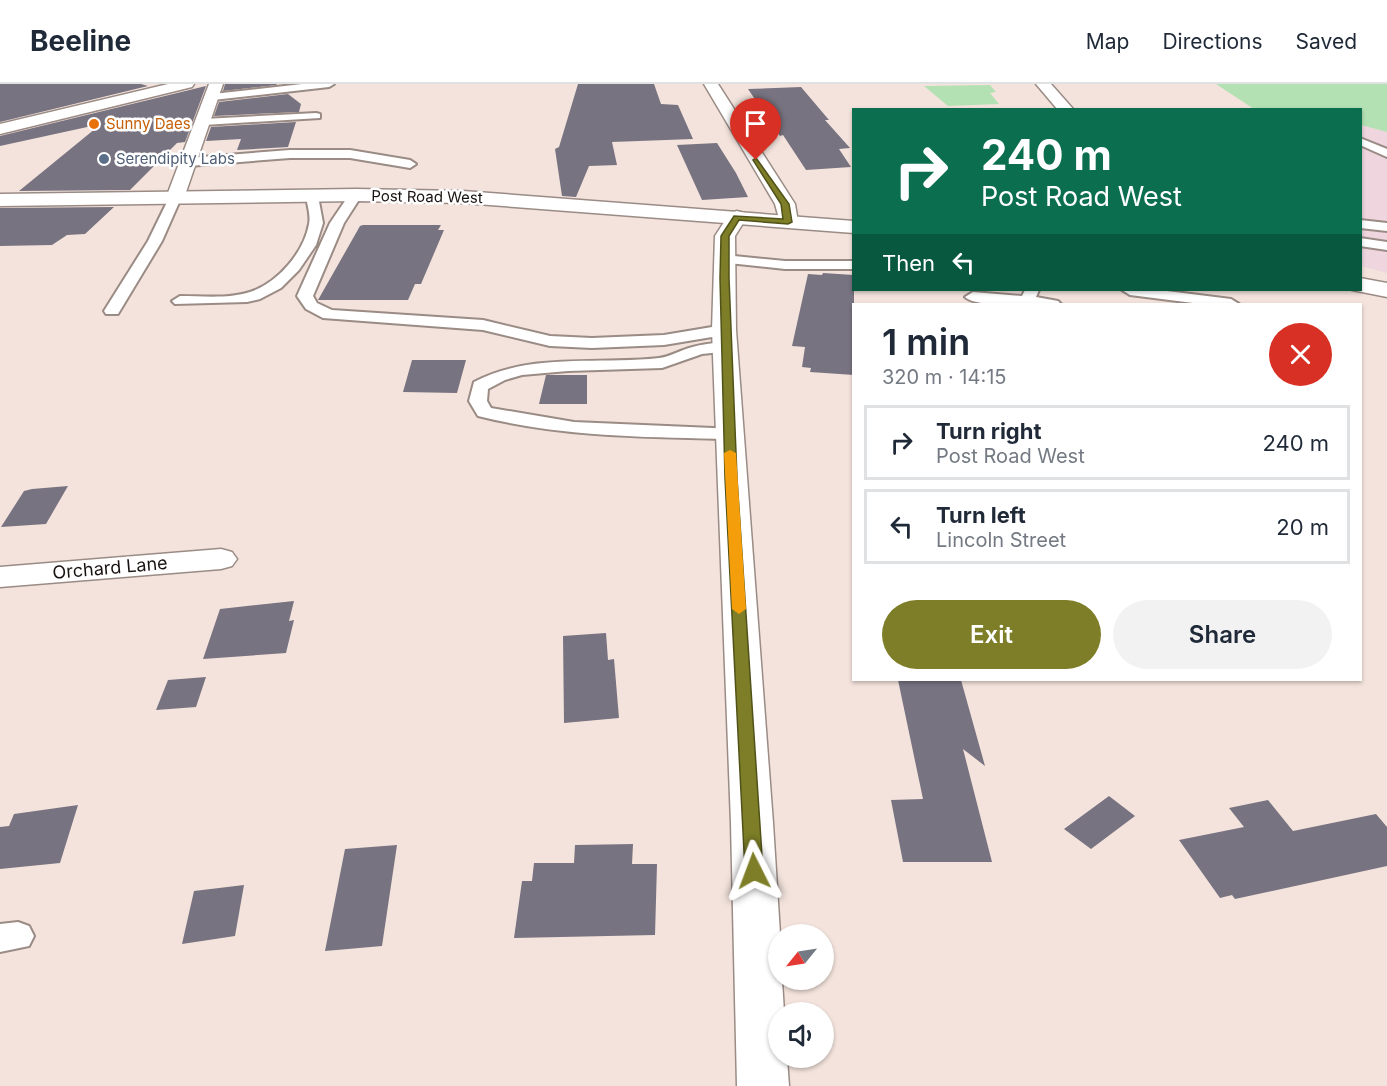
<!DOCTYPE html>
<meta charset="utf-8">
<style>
body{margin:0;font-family:Inter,sans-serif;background:#f2f2f3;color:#1f2937;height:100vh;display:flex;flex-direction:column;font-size:22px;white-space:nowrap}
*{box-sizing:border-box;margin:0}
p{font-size:20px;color:#747a83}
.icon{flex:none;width:33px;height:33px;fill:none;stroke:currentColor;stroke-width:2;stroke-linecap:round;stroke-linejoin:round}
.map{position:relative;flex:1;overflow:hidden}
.side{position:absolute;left:852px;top:219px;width:510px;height:378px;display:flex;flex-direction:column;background:#fff;border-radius:0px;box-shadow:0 2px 4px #0004}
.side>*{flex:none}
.guide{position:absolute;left:852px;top:24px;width:510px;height:183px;border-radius:0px;box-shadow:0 2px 4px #0004;background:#0b6e4f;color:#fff;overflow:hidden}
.needle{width:39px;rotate:240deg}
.fabs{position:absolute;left:768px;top:840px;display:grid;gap:12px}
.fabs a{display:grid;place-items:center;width:66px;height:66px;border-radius:50%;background:#fff;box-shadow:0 2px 4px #0004;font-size:30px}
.pin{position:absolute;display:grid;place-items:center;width:51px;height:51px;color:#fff;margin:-62px -26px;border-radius:50% 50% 50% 0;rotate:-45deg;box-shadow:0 0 6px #0007}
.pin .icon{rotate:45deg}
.me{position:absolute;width:66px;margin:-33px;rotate:357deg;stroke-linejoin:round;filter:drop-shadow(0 0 4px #0008)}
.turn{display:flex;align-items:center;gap:21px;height:126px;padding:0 30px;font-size:27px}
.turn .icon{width:78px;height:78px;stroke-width:2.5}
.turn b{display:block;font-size:42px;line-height:51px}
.then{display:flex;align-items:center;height:57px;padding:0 30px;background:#0003;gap:12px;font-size:22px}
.round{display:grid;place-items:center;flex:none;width:63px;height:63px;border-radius:32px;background:#f2f2f3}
.headline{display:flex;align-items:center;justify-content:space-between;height:102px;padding:0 30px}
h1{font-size:36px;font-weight:600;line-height:45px}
.action{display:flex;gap:12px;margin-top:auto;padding:12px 30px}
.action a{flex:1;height:69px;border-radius:36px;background:#7d7e27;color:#fff;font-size:24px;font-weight:600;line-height:69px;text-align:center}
.action a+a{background:#f2f2f3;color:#1f2937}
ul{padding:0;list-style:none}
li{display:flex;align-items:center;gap:18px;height:75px;margin:0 12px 9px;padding:0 18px;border:3px solid #e0e1e3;border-radius:0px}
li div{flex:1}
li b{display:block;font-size:22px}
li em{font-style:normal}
header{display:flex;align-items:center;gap:36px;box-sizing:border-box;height:84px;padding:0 30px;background:#fff;border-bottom:2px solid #e0e1e3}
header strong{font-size:28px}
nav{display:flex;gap:33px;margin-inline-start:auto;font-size:21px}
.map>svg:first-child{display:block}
.education{fill:#eed5de}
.green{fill:#b4e1b3}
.building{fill:#787380}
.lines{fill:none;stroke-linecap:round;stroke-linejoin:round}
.lane-casing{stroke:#9a8b85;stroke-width:4}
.street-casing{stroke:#9a8b85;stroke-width:3}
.secondary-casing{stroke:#9a8b85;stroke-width:3}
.primary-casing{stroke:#9a8b85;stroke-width:3}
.lane{fill:#fff;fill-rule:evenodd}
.street{fill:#fff;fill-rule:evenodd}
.secondary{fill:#fff;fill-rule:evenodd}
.primary{fill:#fff;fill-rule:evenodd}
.route{fill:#7d7e27;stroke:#515219;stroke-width:1.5}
.slow{fill:#f59e0b}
.food-dot{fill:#e8710a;stroke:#fff;stroke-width:2}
.service-dot{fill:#5c6f8a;stroke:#fff;stroke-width:2}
.labels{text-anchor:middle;stroke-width:5;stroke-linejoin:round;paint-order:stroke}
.far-food-label{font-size:15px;fill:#c56008;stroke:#fff;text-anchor:start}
.far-service-label{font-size:15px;fill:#4e5e75;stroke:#fff;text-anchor:start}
.far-street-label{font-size:15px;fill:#191311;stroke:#fff}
.street-label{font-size:18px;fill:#191311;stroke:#fff}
</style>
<header>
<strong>Beeline</strong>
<nav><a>Map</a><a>Directions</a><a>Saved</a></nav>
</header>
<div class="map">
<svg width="1387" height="1002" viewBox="0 0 1387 1002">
<rect width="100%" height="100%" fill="#f3e3dc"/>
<!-- education -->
<path class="education" d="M1361,41L1387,48V189L1361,182Z"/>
<!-- green -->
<path class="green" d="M1216,0H1387V48L1361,41L1360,26L1254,25Z
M990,1L996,8L990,9L999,20L948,22L924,2Z"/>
<!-- building -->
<path class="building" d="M0,0H141L148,2L0,38Z
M225,0H276L277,1L223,7Z
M578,0H654L661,20L678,21L693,55L612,58L617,81L589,82L576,113L562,112L555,65L559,63Z
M206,2L185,58L177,59L130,106L19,107L101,40L0,62V52Z
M801,3L829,36H825L850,64L839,65L851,83L806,86L783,51L780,52L748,5Z
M288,10L301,20L299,28L214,32L219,18Z
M296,38L288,63L237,66L241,55L206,57L211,43Z
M717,59L736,89L748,113L702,116L677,61Z
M114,123L85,150L67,151L52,161L0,162V124Z
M363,141H441L438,146H444L421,200H415L408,216H318L360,142Z
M823,189L854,191V291L810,288L811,284L802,283L805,263L792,262L808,190L822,191Z
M412,276H466L457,309L403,308Z
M546,291H587V320H539Z
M68,402L46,440L1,443L24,407L32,405Z
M294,517L289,537L294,536L286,569L203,575L220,525Z
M606,549L608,576L614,575L619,634L564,639L563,552Z
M206,593L196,623L156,626L168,596Z
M898,596H961L985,682L963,665L992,778H903L891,716L923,715Z
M1109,712L1135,732L1091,765L1064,745Z
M1268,716L1293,747L1376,730L1387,743V782L1235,815L1232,811L1220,814L1179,756L1244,743L1229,724Z
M78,721L60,779L0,785V743L9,742L14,730Z
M633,760L632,780H657L655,851L514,854L522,797H532L534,779H574L575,761Z
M397,761L382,862L325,867L345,765Z
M244,801L235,852L182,860L194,807Z"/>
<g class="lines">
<!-- lane casing -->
<g class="lane-casing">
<path id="lane" d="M302,0H334L329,3L213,16L208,13L213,10Z
M316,29L320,30V34L204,41L199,38L204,35Z
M1360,54L1387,65V73L1360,61Z
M290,66H350L410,76L416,80L410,84L350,74H290L189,82L183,78L189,74Z
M356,107L362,111L344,139L313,212L317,219L332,226L483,236L550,252L592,254L664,251L724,241L732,246L724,251L664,261L592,264L550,262L483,246L323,234L306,225L297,212L330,139L351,108Z
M312,108L318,112L323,139L316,161L299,186L281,204L260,215L247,218L175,220L172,217L180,212C202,212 229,215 250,208C278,199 304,168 309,140C311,131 307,121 306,112Z
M175,110L181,114L162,157L118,230H106L104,227L148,157L169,114Z
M1360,136L1387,139V147L1360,144Z
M1360,154L1387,158V166L1360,162Z
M724,171L785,177H854V185H785L719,178L717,175Z
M1025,206H1039L1036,213L1058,217L1061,220C1045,222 975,224 965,213L973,208L1022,212Z
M1122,206H1159L1231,215L1239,220H1201L1130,211Z
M725,258L733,263L731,267L702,270L662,284L568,287L522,291L505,296L488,305L487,317L491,324L574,338L736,345L738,349L736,353L729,355C644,353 561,353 478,332L469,317L474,298C532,268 596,281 659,274C669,273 679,267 689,264C701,260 713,259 725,258Z
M18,838L29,842L34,852L29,862L0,868V840Z"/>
</g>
<!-- street casing -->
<g class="street-casing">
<path id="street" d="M209,0H223L184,114L182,118H168L166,114Z
M704,0H718L795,120L798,138L795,142H781L775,120Z
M1036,0H1051L1074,26H1058Z
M737,127L744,129L747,133L735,152L736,246L773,739L780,850L778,896H782L784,928H778V974H787L789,1002H737L731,739L712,246L715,152L730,129Z
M221,465L232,468L237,475L232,482L221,485L0,503V483Z"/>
</g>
<!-- secondary casing -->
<g class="secondary-casing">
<path id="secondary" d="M168,0H194L192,3L0,50V40Z"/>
</g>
<!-- primary casing -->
<g class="primary-casing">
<path id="primary" d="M356,105L463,107L854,137V149L463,119L356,117L0,122V110Z
M1360,194L1387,199V213L1352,206H1360Z"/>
</g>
<!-- lane -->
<use href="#lane" class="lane"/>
<!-- street -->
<use href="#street" class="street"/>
<!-- secondary -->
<use href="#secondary" class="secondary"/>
<!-- primary -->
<use href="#primary" class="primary"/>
</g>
<!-- route -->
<path class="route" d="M756,74L789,120L792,138L788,140L739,136L729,152V194L737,394L763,787L760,792L754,794L748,792L745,787L725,394L720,194L721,152L734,132L783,135L781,120L753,76Z"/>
<!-- slow -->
<path class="slow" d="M730,366L736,369L746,525L739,530L732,525L724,369Z"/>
<!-- markers -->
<circle class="food-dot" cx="94" cy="40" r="6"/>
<circle class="service-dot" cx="104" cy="75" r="6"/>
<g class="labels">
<!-- far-food labels -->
<g class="far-food-label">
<text x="106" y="45">Sunny Daes</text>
</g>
<!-- far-service labels -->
<g class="far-service-label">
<text x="116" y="80">Serendipity Labs</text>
</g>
<!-- far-street labels -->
<g class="far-street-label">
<text transform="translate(427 113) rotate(1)" y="5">Post Road West</text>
</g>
<!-- street labels -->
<g class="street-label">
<text transform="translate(110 484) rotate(-5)" y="6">Orchard Lane</text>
</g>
</g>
</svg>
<div class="fabs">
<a><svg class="needle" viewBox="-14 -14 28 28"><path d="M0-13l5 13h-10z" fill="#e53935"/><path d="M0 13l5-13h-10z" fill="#747a83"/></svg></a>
<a><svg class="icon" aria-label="sound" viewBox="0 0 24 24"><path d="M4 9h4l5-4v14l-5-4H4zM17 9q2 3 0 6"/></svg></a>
</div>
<div class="pin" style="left:756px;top:76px;background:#d93025"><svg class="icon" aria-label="arrive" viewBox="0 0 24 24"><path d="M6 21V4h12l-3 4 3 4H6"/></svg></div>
<svg class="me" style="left:754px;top:787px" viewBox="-20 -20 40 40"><path d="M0-17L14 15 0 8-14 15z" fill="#7d7e27" stroke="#fff" stroke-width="4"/></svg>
<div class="guide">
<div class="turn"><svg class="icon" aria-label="right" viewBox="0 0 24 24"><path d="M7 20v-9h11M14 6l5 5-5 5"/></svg><div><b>240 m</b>Post Road West</div></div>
<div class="then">Then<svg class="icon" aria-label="left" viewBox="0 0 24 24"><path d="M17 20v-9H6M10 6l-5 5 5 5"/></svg></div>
</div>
<section class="side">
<div class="headline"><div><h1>1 min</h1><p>320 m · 14:15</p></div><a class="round" style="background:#d93025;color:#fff"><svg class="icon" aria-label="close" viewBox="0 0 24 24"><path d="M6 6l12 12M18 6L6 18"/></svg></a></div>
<ul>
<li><svg class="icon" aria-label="right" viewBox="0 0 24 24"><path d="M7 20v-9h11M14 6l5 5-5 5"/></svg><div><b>Turn right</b><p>Post Road West</p></div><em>240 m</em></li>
<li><svg class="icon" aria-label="left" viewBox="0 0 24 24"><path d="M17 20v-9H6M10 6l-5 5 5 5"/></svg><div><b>Turn left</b><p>Lincoln Street</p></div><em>20 m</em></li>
</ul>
<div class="action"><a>Exit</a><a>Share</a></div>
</section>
</div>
